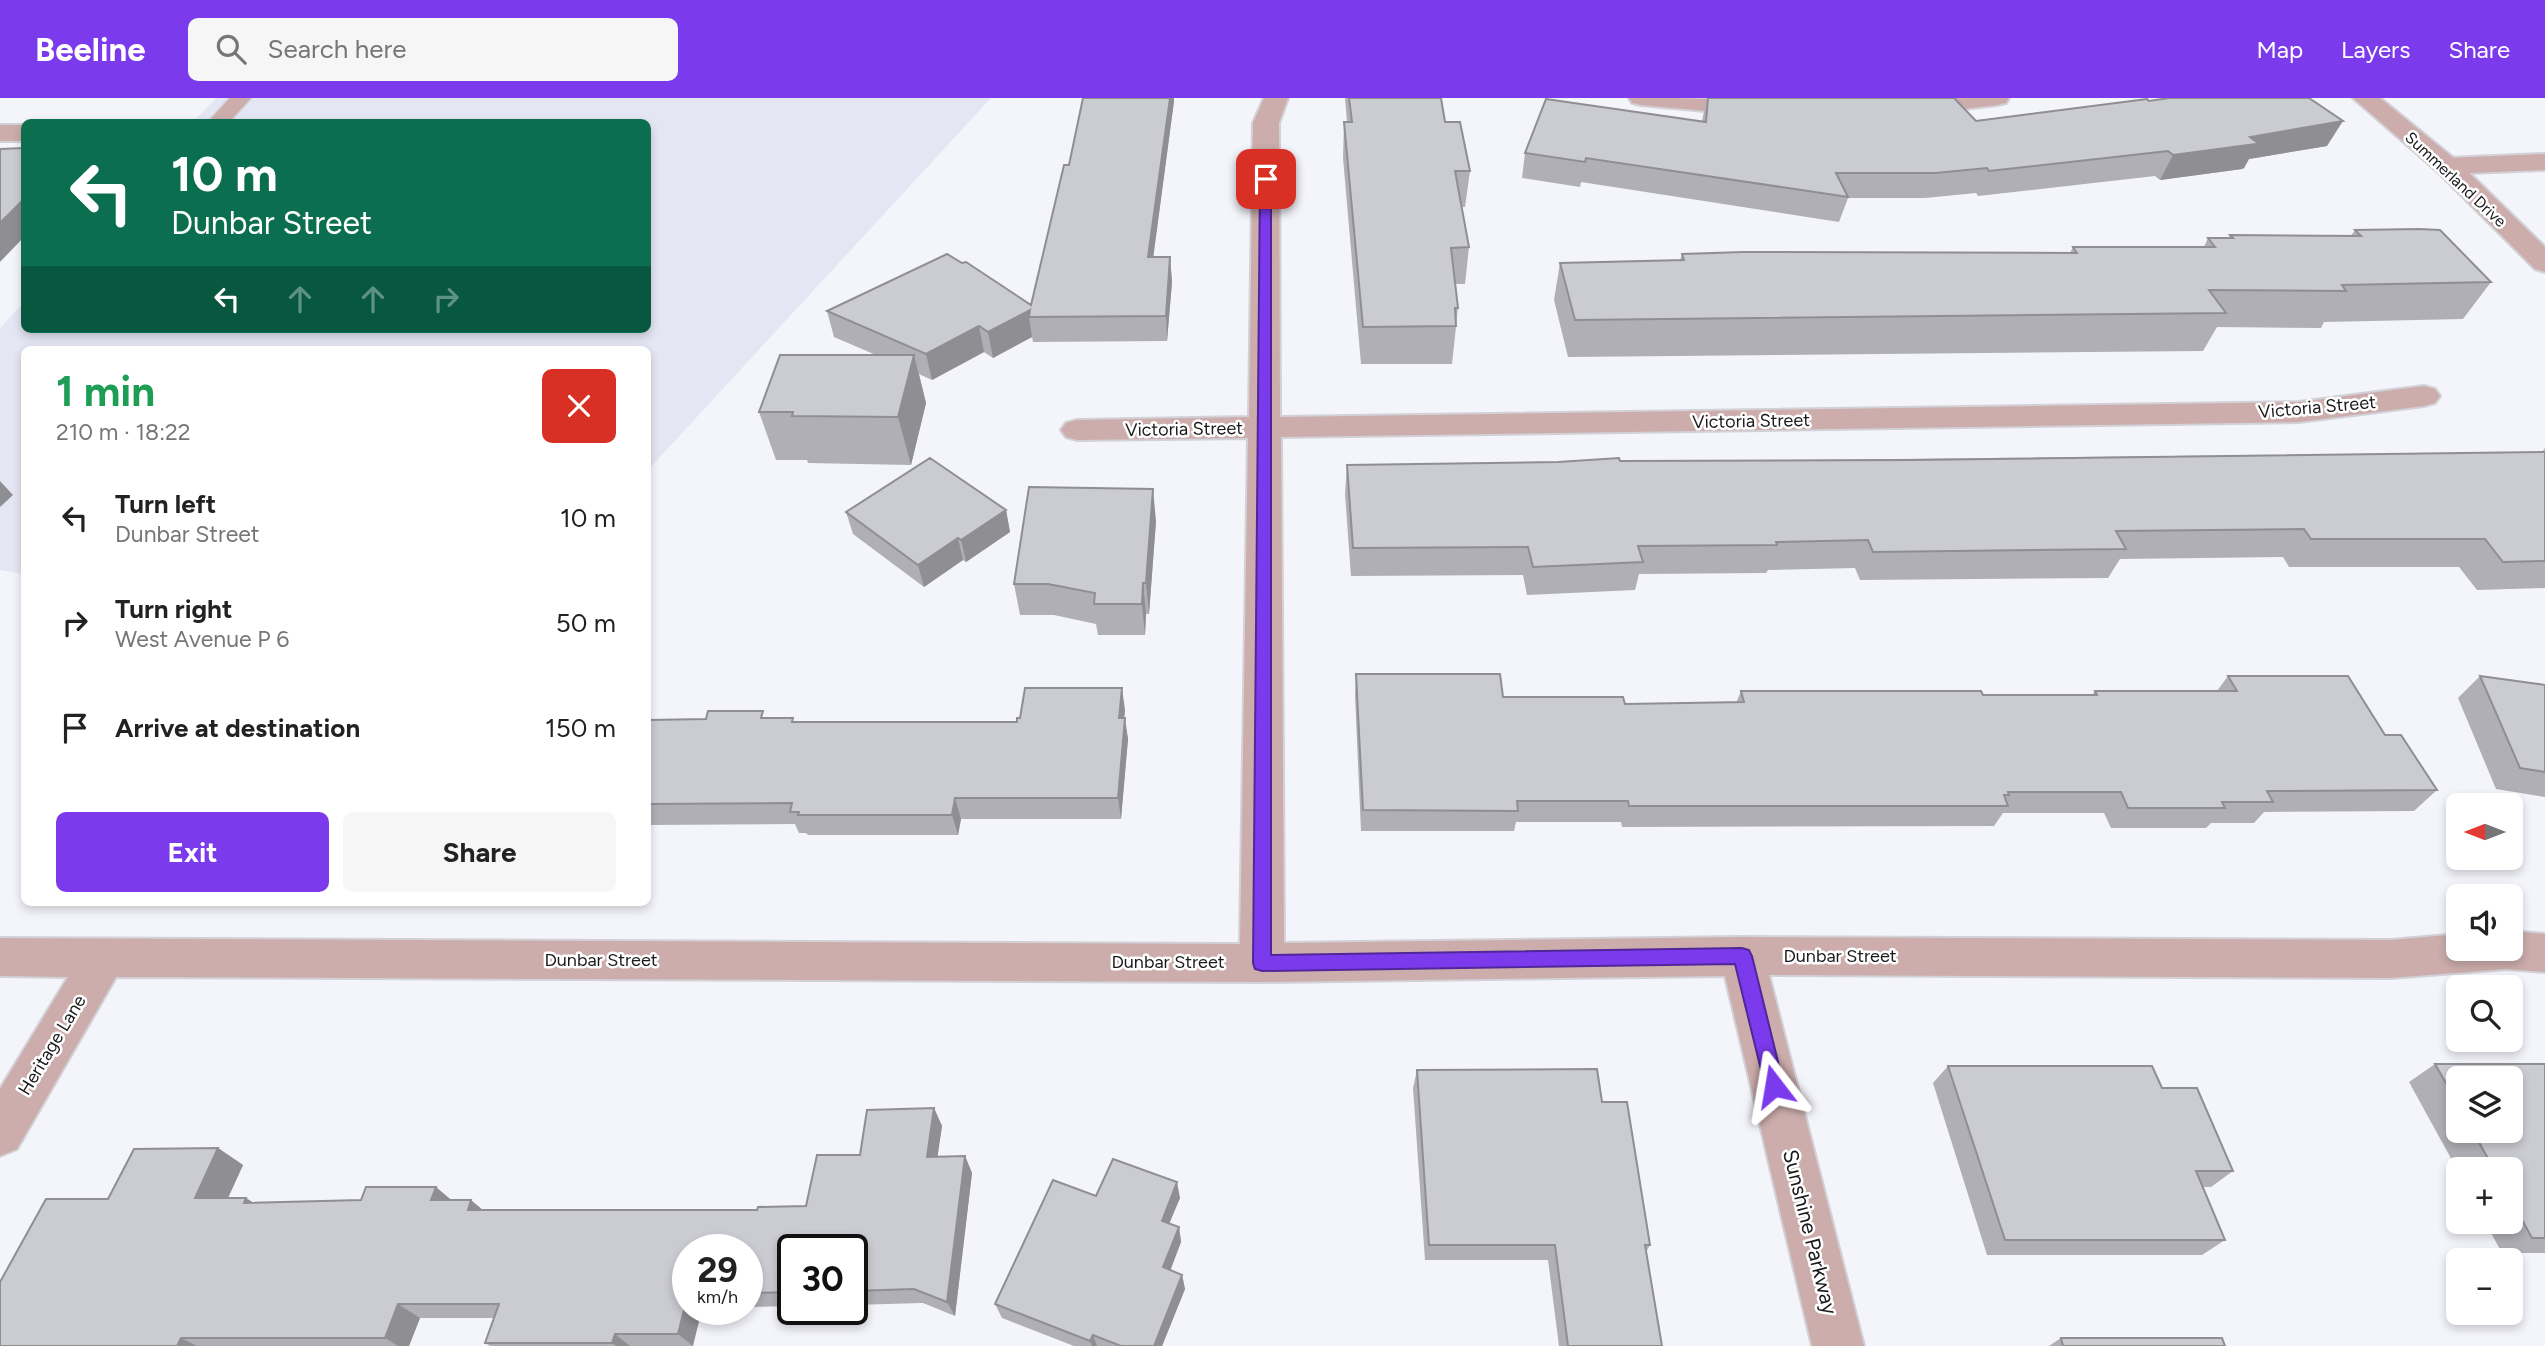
<!DOCTYPE html>
<meta charset="utf-8">
<style>
body{margin:0;font-family:Figtree,sans-serif;background:#f6f6f6;color:#222;height:100vh;display:flex;flex-direction:column;font-size:26px;white-space:nowrap}
*{box-sizing:border-box;margin:0}
p{font-size:23px;color:#767676}
.icon{flex:none;width:38px;height:38px;fill:none;stroke:currentColor;stroke-width:2;stroke-linecap:round;stroke-linejoin:round}
.map{position:relative;flex:1;overflow:hidden}
.sheet{position:absolute;left:21px;top:248px;width:630px;height:560px;display:flex;flex-direction:column;background:#fff;border-radius:10px;box-shadow:0 4px 10px #0003}
.sheet>*{flex:none}
.top-card{position:absolute;left:21px;top:21px;width:630px;height:214px;border-radius:10px;box-shadow:0 4px 10px #0003;background:#0b6e4f;color:#fff;overflow:hidden}
.needle{width:46px;rotate:270deg}
.fabs{position:absolute;left:2446px;top:695px;display:grid;gap:14px}
.fabs a{display:grid;place-items:center;width:77px;height:77px;border-radius:10px;background:#fff;box-shadow:0 4px 10px #0003;font-size:35px}
.speed{position:absolute;left:672px;top:1136px;display:flex;gap:14px;font-size:35px;font-weight:700;text-align:center}
.speed>*{display:grid;place-content:center;width:91px;height:91px;border-radius:50%;background:#fff;box-shadow:0 4px 10px #0003;line-height:1}
.speed small{font-size:18px;font-weight:400}
.speed .limit{border:4px solid #111;border-radius:10px;background:#fff;color:#111}
.pin{position:absolute;display:grid;place-items:center;width:60px;height:60px;color:#fff;margin:-30px;border-radius:14px;box-shadow:0 4px 10px #0006}
.me{position:absolute;width:77px;margin:-38px;rotate:346deg;stroke-linejoin:round;filter:drop-shadow(0 0 5px #0008)}
.turn{display:flex;align-items:center;gap:24px;height:147px;padding:0 35px;font-size:32px}
.turn .icon{width:91px;height:91px;stroke-width:2.5}
.turn b{display:block;font-size:49px;line-height:60px}
.lanes{display:flex;align-items:center;height:66px;padding:0 35px;background:#0003;justify-content:center;gap:35px;direction:ltr}
.lanes .off{opacity:.35}
.round{display:grid;place-items:center;flex:none;width:74px;height:74px;border-radius:10px;background:#f6f6f6}
.head{display:flex;align-items:center;justify-content:space-between;height:119px;padding:0 35px}
h1{font-size:42px;font-weight:700;line-height:52px;color:#1e9e55}
.action{display:flex;gap:14px;margin-top:auto;padding:14px 35px}
.action a{flex:1;height:80px;border-radius:10px;background:#7c3aed;color:#fff;font-size:28px;font-weight:700;line-height:80px;text-align:center}
.action a+a{background:#f6f6f6;color:#222}
ul{padding:0;list-style:none}
li{display:flex;align-items:center;gap:21px;height:105px;padding:0 35px}
li div{flex:1}
li b{display:block;font-size:26px}
li em{font-style:normal}
header{display:flex;align-items:center;gap:42px;box-sizing:border-box;height:98px;padding:0 35px;background:#7c3aed;color:#fff}
header strong{font-size:33px}
nav{display:flex;gap:38px;margin-inline-start:auto;font-size:24px}
.search{width:490px;height:63px;background:#f6f6f6;display:flex;align-items:center;gap:18px;box-sizing:border-box;padding:0 24px;border-radius:10px;color:#767676;font-size:26px}
.map>svg:first-child{display:block}
.built{fill:#e5e6f3}
.lines{fill:none;stroke-linecap:round;stroke-linejoin:round}
.service-casing{stroke:#d1d1d7;stroke-width:3}
.minor-casing{stroke:#d1d1d7;stroke-width:4}
.tertiary-casing{stroke:#d1d1d7;stroke-width:4}
.service{fill:#ccadac;fill-rule:evenodd}
.minor{fill:#ccadac;fill-rule:evenodd}
.tertiary{fill:#ccadac;fill-rule:evenodd}
.wall{fill:#afafb5;fill-rule:evenodd}
.shaded-wall{fill:#8e8e93}
.building{fill:#cbcbd2;stroke:#8e8e93;stroke-width:2}
.route{fill:#7c3aed;stroke:#51269a;stroke-width:2}
.labels{text-anchor:middle;stroke-width:5;stroke-linejoin:round;paint-order:stroke}
.far-street-label{font-size:16px;fill:#1a1a1c;stroke:#fff}
.street-label{font-size:18px;fill:#1a1a1c;stroke:#fff}
.near-street-label{font-size:21px;fill:#1a1a1c;stroke:#fff}
</style>
<header>
<strong>Beeline</strong>
<div class="search"><svg class="icon" aria-label="search" viewBox="0 0 24 24"><circle cx="10" cy="10" r="6"/><path d="M15 15l6 6"/></svg>Search here</div>
<nav><a>Map</a><a>Layers</a><a>Share</a></nav>
</header>
<div class="map">
<svg width="2545" height="1248" viewBox="0 0 2545 1248">
<rect width="100%" height="100%" fill="#f4f4fb"/>
<!-- built -->
<path class="built" d="M216,0H991L648,372V252H24V476L0,472V230L24,204V231H648V24H193Z"/>
<g class="lines">
<!-- service casing -->
<g class="service-casing">
<path id="service" d="M230,0H251L229,24H208Z"/>
</g>
<!-- minor casing -->
<g class="minor-casing">
<path id="minor" d="M1264,0H1288L1279,25L1280,319L2299,304L2424,288L2435,291L2440,298L2435,305L2424,308L2299,324L1281,339L1284,845L1742,839L2391,842L2459,836V850H2511V833L2545,836V874L2506,871L2391,880L1769,877L1864,1248H1812L1725,878L1262,884L116,879L17,1051L0,1058V991L68,879L0,878V840L1240,846L1248,340L1077,342L1066,339L1061,332L1066,325L1077,322L1249,319L1253,25Z
M1629,0C1674,0 1723,0 1767,6L1770,11L1767,16L1758,18L1641,7L1632,5Z
M1935,0H2009L2006,5L1997,7L1906,18L1897,16L1894,11L1897,6Z
M0,27H24V43H0Z
M2545,56V72L2447,76L2438,74L2434,68L2438,62L2447,60Z"/>
</g>
<!-- tertiary casing -->
<g class="tertiary-casing">
<path id="tertiary" d="M2353,0H2380L2456,62L2545,149V174L2535,171L2438,74Z"/>
</g>
<!-- service -->
<use href="#service" class="service"/>
<!-- minor -->
<use href="#minor" class="minor"/>
<!-- tertiary -->
<use href="#tertiary" class="tertiary"/>
</g>
<!-- wall -->
<path class="wall" d="M1345,0H1441L1445,24L1470,73L1465,109H1462L1469,149L1465,186H1455L1458,210L1452,266H1361L1343,60L1344,24H1347Z
M1707,0H1954L1976,23L2149,3L2327,48L2249,61L2244,70L2242,71L2160,82L2155,78L1978,98L1976,95L1925,100H1848L1839,124L1581,84L1580,89L1522,80L1525,55L1702,23Z
M1174,3L1153,159H1170L1172,184L1167,243L1033,244L1032,239L993,260L984,254L932,282L919,276L926,305L911,367L808,365L807,362H776L759,314L876,257L834,239L827,213L962,165L1031,207L1069,67Z
M2355,132L2491,184L2463,221L2324,224L2321,230L2217,229L2203,253L1568,259L1554,202L1560,165L1680,162L1682,156L2070,155L2073,149H2204L2208,140H2229L2230,137L2351,138Z
M2545,350V490L2477,492L2459,469H2289L2283,459L2120,461L2108,480L1860,482L1855,470L1768,472L1766,475L1639,476L1635,492L1527,497L1523,477L1351,478L1345,396L1347,367L2542,354Z
M1006,412L1010,434L966,464L963,462L924,489L853,436L846,414Z
M1156,423L1149,516H1146L1145,537H1098L1096,526L1054,517H1020L1014,486Z
M1356,576L1503,599L1625,606L1736,605L1741,593L1983,597H2092L2095,593H2217L2228,578L2385,637L2437,692L2414,713L2264,714L2254,725H2211L2206,730H2111L2104,715H2003L1994,728L1622,729L1621,724H1516L1514,733H1361L1355,598Z
M2480,578L2545,587V699L2496,691L2458,600Z
M1125,612L1124,620L1128,641L1121,721H961L958,737H808L806,735H799L795,726L648,727V622L767,620L795,624H1017Z
M2435,966H2545V1155H2502L2485,1124H2511V1071H2459V1075L2409,984ZM2459,980L2511,1032H2459Z
M1948,968L2162,990L2233,1073L2211,1089H2203L2225,1142L2202,1157H1987L1933,985Z
M1417,972L1602,1004L1650,1147L1646,1154L1662,1248H1559L1548,1162H1425L1413,990Z
M934,1010L942,1028L937,1059L965,1058L972,1075L955,1218L923,1205L852,1207V1152H793V1208L747,1209V1152H688V1211L693,1248H490L485,1245L494,1220H420L409,1248H0L108,1101L218,1050L243,1067L228,1100L253,1104L451,1102L484,1112H757L806,1108L860,1057Z
M1096,1098L1180,1100L1169,1125L1179,1129L1181,1144L1170,1172L1182,1177L1185,1191L1162,1248H1074L1002,1220L995,1206Z
M2061,1240L2225,1248H2049Z"/>
<!-- shaded-wall -->
<path class="shaded-wall" d="M1169,0H1174V3L1150,184L1148,159Z
M2343,23L2327,48L2249,61L2244,70L2242,71L2160,82L2173,57L2250,39Z
M24,101V139L0,164V125Z
M1170,159L1172,184L1167,243L1166,218Z
M1030,212L1029,219L1032,239L993,260L988,234Z
M979,228L984,254L932,282L926,256Z
M914,257L926,305L911,367L898,319Z
M0,383L13,397L0,409Z
M1153,391L1156,423L1149,516L1146,485Z
M1006,412L1010,434L966,464L961,442Z
M958,440L963,462L924,489L918,467Z
M1143,485L1146,516L1145,537L1142,506Z
M1122,590L1125,612L1122,641L1119,620Z
M1125,620L1128,641L1121,721L1118,700Z
M955,700L961,721L958,737L952,717Z
M934,1010L942,1028L935,1076L927,1059Z
M218,1050L243,1067L221,1115L195,1100Z
M965,1058L972,1075L955,1218L947,1204Z
M1177,1084L1180,1100L1164,1138L1162,1123Z
M436,1089L455,1105L431,1102Z
M246,1100L270,1115L244,1105Z
M471,1102L490,1118L468,1112Z
M1179,1129L1181,1144L1166,1184L1163,1169Z
M1182,1177L1185,1191L1162,1248H1154Z
M687,1196L688,1211H702L693,1248L678,1236Z
M398,1206L420,1220L409,1248H398L385,1240Z
M615,1236L630,1248H616L612,1245Z
M1093,1237L1097,1248H1092L1090,1243Z
M181,1240L197,1248H177Z"/>
<!-- building -->
<path class="building" d="M1083,0H1170L1148,159H1170L1166,218L1029,219L1030,212L988,234L979,228L926,256L827,213L947,156L962,165L966,164L1031,207L1064,67H1069Z
M1349,0H1441L1445,24H1460L1470,73H1455L1469,149L1451,150L1458,210H1455L1456,228L1363,229L1344,24H1352Z
M1708,0H1954L1976,23L2147,1L2149,3L2169,0H2309L2343,23L2250,39L2258,45L2256,46L2173,57L2168,53L1989,73L1987,70L1935,75H1836L1848,99L1586,60L1585,64L1525,55L1546,1L1706,24Z
M24,50V101L0,125V51Z
M2419,131L2440,132L2491,184L2342,187L2346,193L2209,192L2226,215L1575,222L1560,165L1684,162L1682,156L1743,154L2077,155L2073,149H2215L2208,140H2233L2230,137L2361,138L2355,132Z
M780,257H914L898,319L792,318L793,314H759Z
M2545,354V463L2503,464L2485,441H2311L2304,431L2116,433L2126,451L1873,454L1868,442L1776,444L1777,447L1638,448L1643,464L1533,469L1528,449L1353,450L1347,367L1558,364L1619,360L1620,363L1913,362Z
M930,360L1006,412L961,442L958,440L918,467L846,414Z
M1029,389L1153,391L1146,485H1143L1142,506H1094L1095,495L1048,486H1014Z
M1356,576H1500L1503,599H1623L1625,606L1744,604L1741,593H1981L1983,597H2097L2095,593H2237L2228,578H2348L2385,637H2401L2437,692L2267,693L2273,704H2222L2225,710H2128L2121,694H2008L2009,697H2004L2008,708H1629L1628,703H1517L1518,713L1363,712Z
M2480,578L2545,587V674L2520,670Z
M1025,590H1122L1119,620H1125L1118,700H955L952,717H798L799,714H790L792,705L648,706V622L706,621L708,613H763L761,620H793L792,624H1017V620H1020Z
M2435,966H2545V1140H2532L2511,1102V1071H2494L2472,1032H2511V980H2459V1008Z
M1948,968H2152L2162,990H2197L2233,1073H2196L2225,1142H2005Z
M1597,971L1602,1004H1627L1650,1147H1645L1662,1248H1568L1555,1147H1429L1417,972Z
M934,1010L927,1059L965,1058L947,1204L914,1191L852,1193V1152H793V1194L747,1195V1152H688V1196L678,1236H615L612,1245H485L499,1206H398L385,1240H181L177,1248H0V1184L46,1101H108L134,1051L218,1050L195,1100H246L244,1105L361,1102L366,1089H436L431,1102H471L468,1112H757L758,1109L806,1108L817,1057H860L867,1012Z
M1113,1061L1177,1084L1162,1123L1179,1129L1163,1169L1182,1177L1154,1248H1121L1093,1237L1090,1243L995,1206L1053,1082L1096,1098Z
M2061,1240H2222L2225,1248H2063Z"/>
<!-- route -->
<path class="route" d="M1266,78L1271,81V857L1742,850L1749,852L1752,858L1784,988L1781,994L1774,997L1768,994L1765,988L1735,866L1262,873L1255,871L1253,865L1260,81Z"/>
<g class="labels">
<!-- far-street labels -->
<g class="far-street-label">
<text transform="translate(2456 81) rotate(43)" y="6">Summerland Drive</text>
</g>
<!-- street labels -->
<g class="street-label">
<text transform="translate(2317 309) rotate(-5)" y="6">Victoria Street</text>
<text transform="translate(1751 323) rotate(-1)" y="6">Victoria Street</text>
<text transform="translate(1184 331) rotate(-1)" y="6">Victoria Street</text>
<text x="1840" y="864">Dunbar Street</text>
<text x="601" y="868">Dunbar Street</text>
<text x="1168" y="870">Dunbar Street</text>
<text transform="translate(52 947) rotate(-59)" y="6">Heritage Lane</text>
</g>
<!-- near-street labels -->
<g class="near-street-label">
<text transform="translate(1810 1134) rotate(76)" y="7">Sunshine Parkway</text>
</g>
</g>
</svg>
<div class="fabs">
<a><svg class="needle" viewBox="-14 -14 28 28"><path d="M0-13l5 13h-10z" fill="#e53935"/><path d="M0 13l5-13h-10z" fill="#767676"/></svg></a>
<a><svg class="icon" aria-label="sound" viewBox="0 0 24 24"><path d="M4 9h4l5-4v14l-5-4H4zM17 9q2 3 0 6"/></svg></a>
<a><svg class="icon" aria-label="search" viewBox="0 0 24 24"><circle cx="10" cy="10" r="6"/><path d="M15 15l6 6"/></svg></a>
<a><svg class="icon" aria-label="layers" viewBox="0 0 24 24"><path d="M12 4l9 5-9 5-9-5zM3 14l9 5 9-5"/></svg></a>
<a>+</a>
<a>−</a>
</div>
<div class="speed"><div>29<small>km/h</small></div><div class="limit">30</div></div>
<div class="pin" style="left:1266px;top:81px;background:#d93025"><svg class="icon" aria-label="arrive" viewBox="0 0 24 24"><path d="M6 21V4h12l-3 4 3 4H6"/></svg></div>
<svg class="me" style="left:1774px;top:988px" viewBox="-20 -20 40 40"><path d="M0-17L14 15 0 8-14 15z" fill="#7c3aed" stroke="#fff" stroke-width="4"/></svg>
<div class="top-card">
<div class="turn"><svg class="icon" aria-label="left" viewBox="0 0 24 24"><path d="M17 20v-9H6M10 6l-5 5 5 5"/></svg><div><b>10 m</b>Dunbar Street</div></div>
<div class="lanes"><svg class="icon" aria-label="left" viewBox="0 0 24 24"><path d="M17 20v-9H6M10 6l-5 5 5 5"/></svg><svg class="icon off" aria-label="ahead" viewBox="0 0 24 24"><path d="M12 20V5M6 11l6-6 6 6"/></svg><svg class="icon off" aria-label="ahead" viewBox="0 0 24 24"><path d="M12 20V5M6 11l6-6 6 6"/></svg><svg class="icon off" aria-label="right" viewBox="0 0 24 24"><path d="M7 20v-9h11M14 6l5 5-5 5"/></svg></div>
</div>
<section class="sheet">
<div class="head"><div><h1>1 min</h1><p>210 m · 18:22</p></div><a class="round" style="background:#d93025;color:#fff"><svg class="icon" aria-label="close" viewBox="0 0 24 24"><path d="M6 6l12 12M18 6L6 18"/></svg></a></div>
<ul>
<li><svg class="icon" aria-label="left" viewBox="0 0 24 24"><path d="M17 20v-9H6M10 6l-5 5 5 5"/></svg><div><b>Turn left</b><p>Dunbar Street</p></div><em>10 m</em></li>
<li><svg class="icon" aria-label="right" viewBox="0 0 24 24"><path d="M7 20v-9h11M14 6l5 5-5 5"/></svg><div><b>Turn right</b><p>West Avenue P 6</p></div><em>50 m</em></li>
<li><svg class="icon" aria-label="arrive" viewBox="0 0 24 24"><path d="M6 21V4h12l-3 4 3 4H6"/></svg><div><b>Arrive at destination</b></div><em>150 m</em></li>
</ul>
<div class="action"><a>Exit</a><a>Share</a></div>
</section>
</div>
